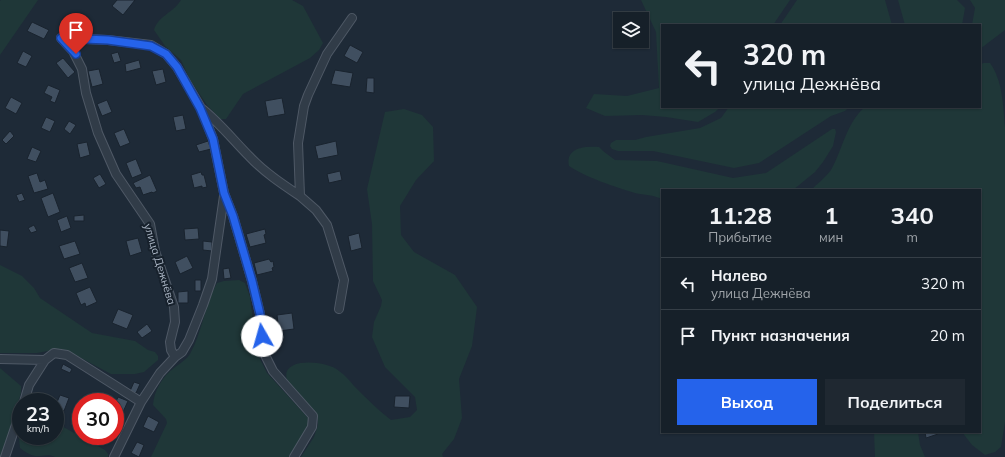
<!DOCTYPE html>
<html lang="ru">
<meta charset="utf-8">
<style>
body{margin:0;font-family:Mulish,sans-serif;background:#1f2831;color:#f1f3f6;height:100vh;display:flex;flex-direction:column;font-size:15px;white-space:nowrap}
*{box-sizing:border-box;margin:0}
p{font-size:13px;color:#9ea3a8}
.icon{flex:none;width:22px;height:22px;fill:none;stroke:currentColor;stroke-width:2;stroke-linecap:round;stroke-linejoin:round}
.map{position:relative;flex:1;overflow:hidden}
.side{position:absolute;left:661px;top:189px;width:320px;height:244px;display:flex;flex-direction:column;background:#162029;border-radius:0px;box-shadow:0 1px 3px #0004,0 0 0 1px #353e46}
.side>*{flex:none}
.top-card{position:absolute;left:661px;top:24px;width:320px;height:84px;border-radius:0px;box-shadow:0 1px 3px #0004,0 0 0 1px #353e46;background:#162029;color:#f1f3f6;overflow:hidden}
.buttons{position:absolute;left:613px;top:12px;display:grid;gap:8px}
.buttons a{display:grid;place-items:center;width:36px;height:36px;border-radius:0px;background:#162029;box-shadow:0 1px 3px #0004,0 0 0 1px #353e46;font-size:20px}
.speed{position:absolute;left:12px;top:393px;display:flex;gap:8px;font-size:20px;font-weight:700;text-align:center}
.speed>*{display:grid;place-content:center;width:52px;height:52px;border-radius:50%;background:#162029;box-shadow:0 1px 3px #0004,0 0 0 1px #353e46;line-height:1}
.speed small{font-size:10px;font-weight:400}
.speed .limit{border:6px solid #d22;background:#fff;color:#111}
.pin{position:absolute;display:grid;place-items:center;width:34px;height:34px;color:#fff;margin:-41px -17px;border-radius:50% 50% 50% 0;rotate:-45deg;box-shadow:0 0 4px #0007}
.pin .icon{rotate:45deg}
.me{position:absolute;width:44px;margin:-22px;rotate:353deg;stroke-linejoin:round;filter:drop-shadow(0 0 3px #0008)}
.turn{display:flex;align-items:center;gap:14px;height:84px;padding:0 16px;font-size:18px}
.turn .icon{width:52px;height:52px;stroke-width:2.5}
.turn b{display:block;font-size:28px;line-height:34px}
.eta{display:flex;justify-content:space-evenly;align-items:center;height:68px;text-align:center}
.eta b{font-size:24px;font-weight:700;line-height:28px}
.button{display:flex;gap:8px;margin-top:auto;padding:8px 16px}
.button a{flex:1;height:46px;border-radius:0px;background:#2563eb;color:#fff;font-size:16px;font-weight:700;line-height:46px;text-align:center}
.button a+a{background:#1f2831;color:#f1f3f6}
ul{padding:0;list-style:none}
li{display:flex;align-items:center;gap:12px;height:52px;padding:0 16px;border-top:1px solid #353e46}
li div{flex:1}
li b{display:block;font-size:15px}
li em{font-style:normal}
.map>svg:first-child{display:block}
.green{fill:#1f3738}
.building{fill:#404f60;stroke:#19232e}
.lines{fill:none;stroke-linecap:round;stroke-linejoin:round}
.minor-casing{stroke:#4f5966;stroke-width:10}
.minor{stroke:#313c48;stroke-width:8}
.route-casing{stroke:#184099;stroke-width:10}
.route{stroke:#2563eb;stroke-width:7}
.labels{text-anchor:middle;stroke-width:4;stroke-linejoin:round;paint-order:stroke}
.street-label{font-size:11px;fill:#abb6c5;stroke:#17212c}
</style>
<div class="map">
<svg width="1005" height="457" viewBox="0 0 1005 457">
<rect width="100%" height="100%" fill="#1e2a37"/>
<!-- green -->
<path class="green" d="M1,0H38L0,55V1Z
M181,0H292L303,6L323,43L319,50L310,58L243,94L226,119H220L207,105L189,78L181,60L165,46L154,30C158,16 173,13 181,0Z
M641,0H790L773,25H662V107H720L715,112L698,122L666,117L642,115L605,116L586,108L594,94L627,96L659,88L656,32Z
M797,0H885L892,25H780Z
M898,0H957L965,8L962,25H905Z
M970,0H1005V30L980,49V25H972L975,8Z
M984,63H990C1003,81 1003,106 1005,127V422L1001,447L995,452L985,455L972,445L962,432H980V190H811C817,184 826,177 831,170C843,149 846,123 865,107H980V64Z
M729,107H849L845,111L831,116L759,163L734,168L653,151H618L612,149L610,146L611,143L616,140H635L646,137L700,128L721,118Z
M404,109L422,115L433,127L434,161L416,180L400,206L401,235L414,252L455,275L477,307L472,346L459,379L462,418L454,439L442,454L443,457H301L314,437L318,425L317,414L287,380C285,373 287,368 294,365C305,360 330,363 339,371C345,375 350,381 354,386C366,398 378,410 391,420L410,417L417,410L415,397L385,367L372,337L374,322L381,306L382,300L373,281L372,224L367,189L385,112Z
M832,129H835L836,132L833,146L823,162L815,172L793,190H662V199C654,195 644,195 635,193C615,187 585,177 569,166C565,147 586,146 599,147L603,151L615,160L657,161L733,178L766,173Z
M0,265L22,276L34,288L40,298L92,333L135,341L148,350L155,352L158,356V360L144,372L135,374H111L68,351L53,350L37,353H0Z
M239,280L245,283L250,297L257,353L267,373L309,419C308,434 298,445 290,457H151L167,423L166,419L153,405C154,391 162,377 174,368C179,364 186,360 190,354C202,333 205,304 217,283L224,281Z
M0,368L21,386V393L1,457H0Z
M55,420L58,424L105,450L108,454V457H55C48,453 42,457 35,456C29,455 24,451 20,448L19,439L21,434V436H55Z
M874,432H918L920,445L925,457H875Z"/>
<!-- building -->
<path class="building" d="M117,0H135L123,15L112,6Z
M32,22L49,30L44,39L27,31Z
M350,45L363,52L357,63L344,56Z
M23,51L32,56L26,67L17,63Z
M118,52L121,61L114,63L111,54Z
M63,58L75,72L68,78L56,63Z
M139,60L141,68L126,72L125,64Z
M99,69L103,84L92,87L88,71Z
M163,69L166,82L156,85L152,71Z
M335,70L353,73L350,87L331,84Z
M367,78H374V93L366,92Z
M48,85L60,90L55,103L50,101L52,97L44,93Z
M11,97L22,103L16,114L5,108Z
M282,98L285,114L268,117L265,101Z
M107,100L112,112L102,116L97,104Z
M183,115L186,129L176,131L173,117Z
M46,117L55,121L50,132L41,128Z
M69,121L76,125L70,134L64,129Z
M124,129L130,143L120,147L114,133Z
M10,131L14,136L6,144L2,140Z
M208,141L211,149L199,152L196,145Z
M336,141L338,155L318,159L315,146Z
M87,142L90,155L80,158L77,144Z
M32,147L41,151L36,162L27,159Z
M136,159L142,174L132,178L126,163Z
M340,171L342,180L329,183L327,174Z
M201,172L202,175H204L207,187L202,188V186L194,188L191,175Z
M37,173L40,182L45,180L48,189L34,193L28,176Z
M100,174L106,184L99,188L93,178Z
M150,175L157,191L153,193L152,192L143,195L140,187L136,188L133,183Z
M22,193L25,200L19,202L16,195Z
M53,193L60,212L48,217L41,198Z
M84,215V221H74V216Z
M67,216L71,228L61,232L57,220Z
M34,225L37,231L31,233L28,228Z
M198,228L199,239L185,240L184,229Z
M265,229L266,234L264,235L266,243L250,247L246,234Z
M0,230L9,231L7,247L0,246Z
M359,233L362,248L351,251L348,236Z
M138,238L142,252L130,256L126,241Z
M75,241L80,254L64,259L59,246Z
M203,241L212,242V251L203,250Z
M187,256L193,268L180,274L175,262Z
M269,259L271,262L273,261L274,267L272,268L273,271L257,275L254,263Z
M82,263L88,278L75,282L69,268Z
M229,268L231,278L224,279L223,269Z
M195,280H201V291H195Z
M90,287L97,302L86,307L85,303L81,305L76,293Z
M188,291V303H178V292Z
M118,309L133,315L127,329L112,323Z
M292,313L294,329L279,331L277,315Z
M147,324L152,331L142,338L137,332Z
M63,364L72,369L70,373L61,369Z
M134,382L140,384L136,393L130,391Z
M60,395L69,398L64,411L55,407Z
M395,396H410L409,408L394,407Z
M118,397L128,401L123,412L115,409V404Z
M148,416L159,422L154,432L143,427Z
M925,432H938V434L926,438Z
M137,442L144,445L139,457L131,453Z"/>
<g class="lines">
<!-- minor casing -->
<g class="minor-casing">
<path id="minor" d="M61,38L108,40L151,45L166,54L177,67L201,108L213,139L224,193L233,216L252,281L260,314L266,357L273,371L313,416L312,427L294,457
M61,38L73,51L82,69L86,93L98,133L116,174L150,224L155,251L174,307L175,322L170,342L171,350L175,357L160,373L141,402L114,457
M201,108C219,122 233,140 249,156C264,172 282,184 300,196
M339,309L344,280L327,225L316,210L300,196L298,143L304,106L308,95L327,54L352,18
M175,357L182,352L189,340L203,305L212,279L224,196
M0,359L45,360L54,353L67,355L141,402
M24,402L29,385L45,360
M5,457L21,410"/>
</g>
<!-- minor -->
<use href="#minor" class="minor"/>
</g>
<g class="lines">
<!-- route casing -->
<g class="route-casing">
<path id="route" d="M76,54L61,38L108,40L151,46L166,54L177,67L200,108L213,139L224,193L233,216L252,281L260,314L262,336"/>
</g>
<!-- route -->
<use href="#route" class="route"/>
</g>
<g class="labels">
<!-- street labels -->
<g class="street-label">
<text transform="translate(160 264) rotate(73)" y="4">улица Дежнёва</text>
</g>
</g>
</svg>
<div class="buttons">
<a><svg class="icon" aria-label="layers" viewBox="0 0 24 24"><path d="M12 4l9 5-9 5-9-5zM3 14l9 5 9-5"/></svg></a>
</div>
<div class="speed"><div>23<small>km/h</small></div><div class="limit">30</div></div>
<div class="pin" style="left:76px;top:54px;background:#d93025"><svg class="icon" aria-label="arrive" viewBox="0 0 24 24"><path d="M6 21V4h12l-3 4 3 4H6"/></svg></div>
<svg class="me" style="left:262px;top:336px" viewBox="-20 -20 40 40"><circle r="19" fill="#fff"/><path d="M0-13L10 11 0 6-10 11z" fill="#2563eb"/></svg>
<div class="top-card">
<div class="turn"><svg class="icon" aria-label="left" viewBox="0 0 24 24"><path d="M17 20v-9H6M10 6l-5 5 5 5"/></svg><div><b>320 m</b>улица Дежнёва</div></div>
</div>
<section class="side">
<div class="eta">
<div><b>11:28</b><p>Прибытие</p></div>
<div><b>1</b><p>мин</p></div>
<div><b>340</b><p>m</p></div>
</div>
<ul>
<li><svg class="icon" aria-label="left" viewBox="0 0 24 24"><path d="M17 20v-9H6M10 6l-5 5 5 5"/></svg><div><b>Налево</b><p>улица Дежнёва</p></div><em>320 m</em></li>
<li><svg class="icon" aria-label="arrive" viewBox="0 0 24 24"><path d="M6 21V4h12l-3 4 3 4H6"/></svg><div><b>Пункт назначения</b></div><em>20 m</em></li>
</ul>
<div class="button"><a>Выход</a><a>Поделиться</a></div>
</section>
</div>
